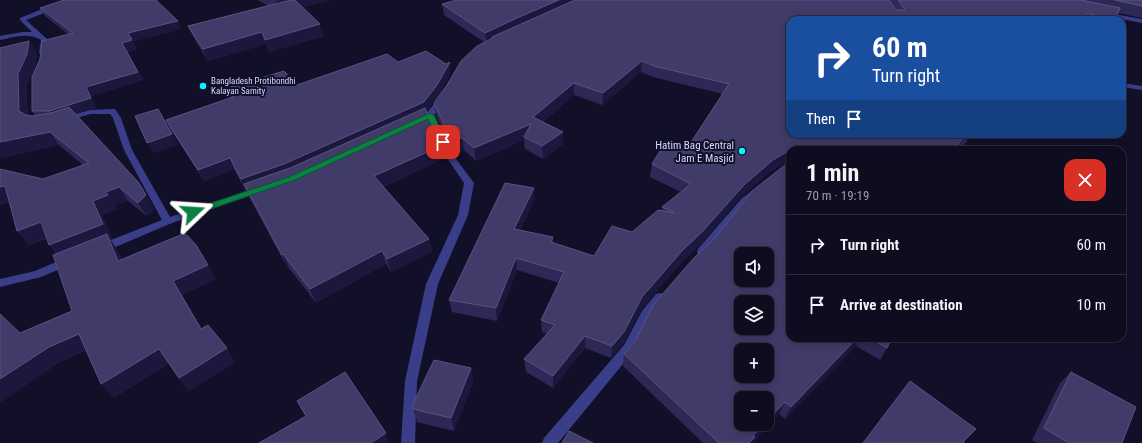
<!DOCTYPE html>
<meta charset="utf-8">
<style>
body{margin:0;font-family:"Roboto Condensed",sans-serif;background:#171528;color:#f1f3f6;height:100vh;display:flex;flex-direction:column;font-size:15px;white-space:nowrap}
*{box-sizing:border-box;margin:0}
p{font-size:13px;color:#9b9ba4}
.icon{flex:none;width:22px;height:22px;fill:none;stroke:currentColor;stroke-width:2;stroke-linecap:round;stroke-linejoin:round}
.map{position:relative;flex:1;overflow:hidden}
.panel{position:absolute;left:786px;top:146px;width:340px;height:196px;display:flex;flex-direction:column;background:#0e0c1f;border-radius:12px;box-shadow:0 2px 10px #0003,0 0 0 1px #2e2c3d}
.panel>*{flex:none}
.banner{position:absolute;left:786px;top:16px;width:340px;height:122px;border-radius:12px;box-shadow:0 2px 10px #0003,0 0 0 1px #2e2c3d;background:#1a4fa0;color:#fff;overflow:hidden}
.buttons{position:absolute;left:734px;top:247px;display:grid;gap:8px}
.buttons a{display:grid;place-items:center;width:40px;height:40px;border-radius:8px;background:#0e0c1f;box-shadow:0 2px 10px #0003,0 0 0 1px #2e2c3d;font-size:20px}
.pin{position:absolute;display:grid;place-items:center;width:34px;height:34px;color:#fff;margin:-17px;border-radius:8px;box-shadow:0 2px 6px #0006}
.me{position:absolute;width:44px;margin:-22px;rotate:70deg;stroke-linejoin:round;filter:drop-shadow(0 0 3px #0008)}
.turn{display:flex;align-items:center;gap:14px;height:84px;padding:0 20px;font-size:18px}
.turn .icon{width:52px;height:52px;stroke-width:2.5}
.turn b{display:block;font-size:28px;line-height:34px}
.then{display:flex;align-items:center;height:38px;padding:0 20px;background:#0003;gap:8px;font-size:15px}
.round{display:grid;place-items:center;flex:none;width:42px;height:42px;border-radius:12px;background:#171528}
.headline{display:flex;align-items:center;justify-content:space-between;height:68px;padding:0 20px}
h1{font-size:24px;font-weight:700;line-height:30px}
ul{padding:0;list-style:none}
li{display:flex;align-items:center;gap:12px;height:60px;padding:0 20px;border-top:1px solid #2e2c3d}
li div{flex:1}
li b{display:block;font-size:15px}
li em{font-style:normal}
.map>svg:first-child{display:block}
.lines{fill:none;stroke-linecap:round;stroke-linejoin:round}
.street{fill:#3a3d88;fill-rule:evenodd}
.wall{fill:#2e2857}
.shaded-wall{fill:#1b173d}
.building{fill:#403b69;stroke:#585380;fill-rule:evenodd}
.route{fill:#0b8043;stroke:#07532c}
.poi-dot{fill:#03f9ff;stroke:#121029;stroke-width:1.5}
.labels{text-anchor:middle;stroke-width:4;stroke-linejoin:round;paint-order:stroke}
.far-poi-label{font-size:9px;fill:#d9d7ff;stroke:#121029;text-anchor:start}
.poi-label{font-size:11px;fill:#d9d7ff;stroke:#121029;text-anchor:end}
</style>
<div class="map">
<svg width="1142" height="443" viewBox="0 0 1142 443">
<rect width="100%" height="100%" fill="#121029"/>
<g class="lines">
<!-- street -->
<path class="street" d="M65,0H72L68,4L26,20L47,39L46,55H43L39,53L41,40C28,32 13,37 0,40V36L22,32H32L20,20V18Z
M1103,12L1142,19V23L1101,15V13Z
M1122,83L1142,86V90L1122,87Z
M440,96H443L447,98L434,115L453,155L474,183L468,215L438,284L417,381L415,443H401L405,381L426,284L458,215L464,183L445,155L428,119L417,124L413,122L427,113Z
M112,109H115L121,118L132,150L170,217L258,187L261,186L266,189L264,191L172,223L106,251H98L97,248L98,245L162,220L124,150L113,118L110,114H91L65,121L61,119L62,117L91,110Z
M752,191L757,194L748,202L706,255H698L697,252L698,249L742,198Z
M68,257L72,258L73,261L72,264L41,277L0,287V279L35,271Z
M660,293L664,294L666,297L650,317L632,353L558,443H542L544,438L624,345L642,311L656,294Z"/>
</g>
<!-- wall -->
<path class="wall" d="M258,0H331L303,7L324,36L269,52L266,44L208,61L194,38L188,26L268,6Z
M890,0H1142V18L1118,13L1115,20H790V134H827L823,137L861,138L867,134H973L964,146L960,145L957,150H790V160H789L770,172L741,197L701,244L680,264L641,310L623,344L611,358L585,348L553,388L526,372L524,359L547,334L542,332L541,320L559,283L517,270L497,321L452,312L449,300L534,200L520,230L553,237V243L594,256L632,232L662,211V207L681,192L650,177L652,164L686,150L723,94L653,77L641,72L602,105L574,95L543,122L563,132V144L543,159L525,149L524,140L476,161L464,150L454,154L436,115L434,103L484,42L444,15L442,4L890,2Z
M40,8L181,29L133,41L136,49L127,52L143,80L91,96L96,108L76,114L139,183L154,209L147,216L128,201L115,205L117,209L102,215L112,238L110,239L116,248L122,260L216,279L182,295L202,329L235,362L189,391L179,378L169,363L114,398L86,350L62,361L20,333L72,311L56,254L47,238L29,245L17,231L9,202L0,205V169L43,179L83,165L59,145L0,158L29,41L37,53L35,67L26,86L28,115L33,116H35L32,111L69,35L45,16Z
M398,62L451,72L439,95L426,111L445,158L383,187L429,239L432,252L391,272L386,264L316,303L289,268L288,269L234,169L204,181L171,130L166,120L231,98L227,88L297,85Z
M714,239L790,338H892L887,348L880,360L856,346L785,419L779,414L753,443H703L623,366L624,354Z
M471,368L473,382L454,431L417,422L413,409Z
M1071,372L1122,443H1038L1032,440L1060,383Z"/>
<!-- shaded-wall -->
<path class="shaded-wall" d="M282,0H331L280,13L276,1Z
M559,0H583L492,37V41L487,44L485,33L517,18Z
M178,21L181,29L133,41L136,49L126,52L122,43L128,33Z
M320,24L324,36L269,52L266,44L208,61L203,49L262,32Z
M29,41L37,53L35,67L26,86L28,124L19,111L18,74Z
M642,61L641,72L602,105L603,93Z
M450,62L451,72L439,95L426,112L288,175L244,184L245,189L241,179Z
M138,72L143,80L91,96L96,108L56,120L50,111L86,87Z
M574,83V95L534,129L533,117Z
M531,124L524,137V140L476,161L474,148Z
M50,132L59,145L0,158V142Z
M563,132V144L543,159L542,146Z
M172,134L178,145L154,153L147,143Z
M816,134H827L808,149L812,137Z
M966,134L960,145L957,150H954Z
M970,134H973L964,146Z
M462,138L464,150L454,154L452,142Z
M443,145L445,158L378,189L374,176Z
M793,148L792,150H790V157L789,160L770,172L741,197L701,244L680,264L641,310L623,344L611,358L612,346L642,297L682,251L744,185L773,160Z
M230,158L234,169L204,181L198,170Z
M139,183L154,209L147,216L138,203Z
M5,186L16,199L0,205V187Z
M119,187L128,201L115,205L117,209L102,215L112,238L110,239L116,248L129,275L60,258L49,245L93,201L106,192Z
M534,188V200L515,241L514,229Z
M41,222L52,235L29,245L17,231Z
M429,239L432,252L391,272L387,259Z
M382,251L386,264L316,303L310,289Z
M283,254L289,268L288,269L282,255Z
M516,258L517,270L497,321L496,308Z
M208,265L216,279L182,295L210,343L201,329L173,281Z
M79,334L91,347L62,361L0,403V379L49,347Z
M585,336V348L553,388V376Z
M857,338H860L856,346L785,419L791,407Z
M227,348L235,362L189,391L179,378Z
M159,349L169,363L114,398L101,384Z
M471,368L473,382L454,431L451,418Z
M785,402L779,414L753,443H749L753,436L764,424H767V421Z
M386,433L389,443H371Z"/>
<!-- building -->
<path class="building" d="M64,0H156L178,21L128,33L132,40L122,43L138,72L86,87L91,98L50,111H32V77L40,59L42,41L73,33L40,8Z
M291,0H295L320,24L265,40L262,32L203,49L188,26Z
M456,0H559L517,18L485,33L442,4Z
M575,0H889L896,10H905L898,0H1081L1120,8L1115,20L1086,13L1089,20H790V134H816L812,137V139L827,137L831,134H854L861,138L867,134H966L954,150H795V148H793L773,160L744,185L703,231L682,251L642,297L624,332L612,346L585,336L553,376L524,359L555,325L541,320L564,272L516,258L496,308L449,300L505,183L534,188L514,229L553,237L551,242L594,256L612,226L632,232L658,210L675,213L662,207L691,184L652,164L666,141L686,150L729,84L654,66L642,61L603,93L574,83L533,117L563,132L542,146L524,137L531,124L474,148L462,138L452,142L434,103L447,85L461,61L477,46L493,38L492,37Z
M1115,0H1142V6Z
M29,41L27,54L18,74L19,111L26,115L33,116L51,113L69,107L139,183L146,195L138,203L119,187L106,192L108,195L93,201L103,224L49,245L41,222L17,231L5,186L0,187V169L43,179L89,163L50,132L0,142V48Z
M426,51L446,64L450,62L437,85L424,102L284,164L241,179L230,158L198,170L166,120L233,97L227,88L284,71L297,85L387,54L398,62Z
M425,108L443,145L374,176L429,239L387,259L382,251L310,289L283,254L282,255L244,184L290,168Z
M158,109L172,134L147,143L135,116Z
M790,161V338H857L791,407L785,402L767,421V398H741V424H764L753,436L755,437L749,443H719L624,354L635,341L653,305L693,259L714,239L752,191ZM741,254H767V280H741ZM741,302H767V328H741ZM741,350H767V376H741Z
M185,233L196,245L208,265L173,281L201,329L208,325L227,348L179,378L159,349L101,384L79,334L49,347L0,379V314L20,333L72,311L53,255L107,234L118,261Z
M870,338H892L887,348Z
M434,360L471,368L451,418L413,409V404Z
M345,372L386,433L371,443H259L306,416L297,401Z
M1071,372L1136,407L1122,443H1069L1044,428Z
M910,381L976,429L963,442L964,443H863Z
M569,431L593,443H562Z"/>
<!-- route -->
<path class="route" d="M430,113L434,115L447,142L446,143H440L428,119L295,180L196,214H190L188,212L190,210L289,177Z"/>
<!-- markers -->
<g class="poi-dot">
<circle cx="203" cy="86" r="4"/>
<circle cx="742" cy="151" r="4"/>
</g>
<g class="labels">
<!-- far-poi labels -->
<g class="far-poi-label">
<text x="211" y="84">Bangladesh Protibondhi<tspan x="211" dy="10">Kalayan Samity</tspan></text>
</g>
<!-- poi labels -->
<g class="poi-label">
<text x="734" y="149">Hatim Bag Central<tspan x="734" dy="13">Jam E Masjid</tspan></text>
</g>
</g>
</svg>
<div class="buttons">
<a><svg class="icon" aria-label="sound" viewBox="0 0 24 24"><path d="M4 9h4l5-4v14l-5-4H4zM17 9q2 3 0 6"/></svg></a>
<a><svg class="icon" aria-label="layers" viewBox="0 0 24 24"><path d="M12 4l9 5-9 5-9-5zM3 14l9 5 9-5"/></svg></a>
<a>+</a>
<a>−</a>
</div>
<div class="pin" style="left:443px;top:142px;background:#d93025"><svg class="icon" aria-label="arrive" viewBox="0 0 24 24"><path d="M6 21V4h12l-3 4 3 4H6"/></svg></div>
<svg class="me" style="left:193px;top:212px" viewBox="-20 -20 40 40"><path d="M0-17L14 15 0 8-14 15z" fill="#0b8043" stroke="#fff" stroke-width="4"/></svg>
<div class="banner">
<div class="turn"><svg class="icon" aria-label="right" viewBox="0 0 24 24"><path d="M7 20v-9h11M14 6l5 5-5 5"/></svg><div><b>60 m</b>Turn right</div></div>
<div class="then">Then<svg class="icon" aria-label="arrive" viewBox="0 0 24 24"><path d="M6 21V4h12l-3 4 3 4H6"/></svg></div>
</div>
<section class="panel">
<div class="headline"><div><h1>1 min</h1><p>70 m · 19:19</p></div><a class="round" style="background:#d93025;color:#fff"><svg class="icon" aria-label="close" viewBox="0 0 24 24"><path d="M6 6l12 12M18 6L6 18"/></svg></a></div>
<ul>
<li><svg class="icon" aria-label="right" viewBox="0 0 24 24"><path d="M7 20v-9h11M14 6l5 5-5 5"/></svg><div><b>Turn right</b></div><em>60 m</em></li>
<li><svg class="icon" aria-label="arrive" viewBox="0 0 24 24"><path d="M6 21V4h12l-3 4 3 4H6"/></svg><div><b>Arrive at destination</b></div><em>10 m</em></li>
</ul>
</section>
</div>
